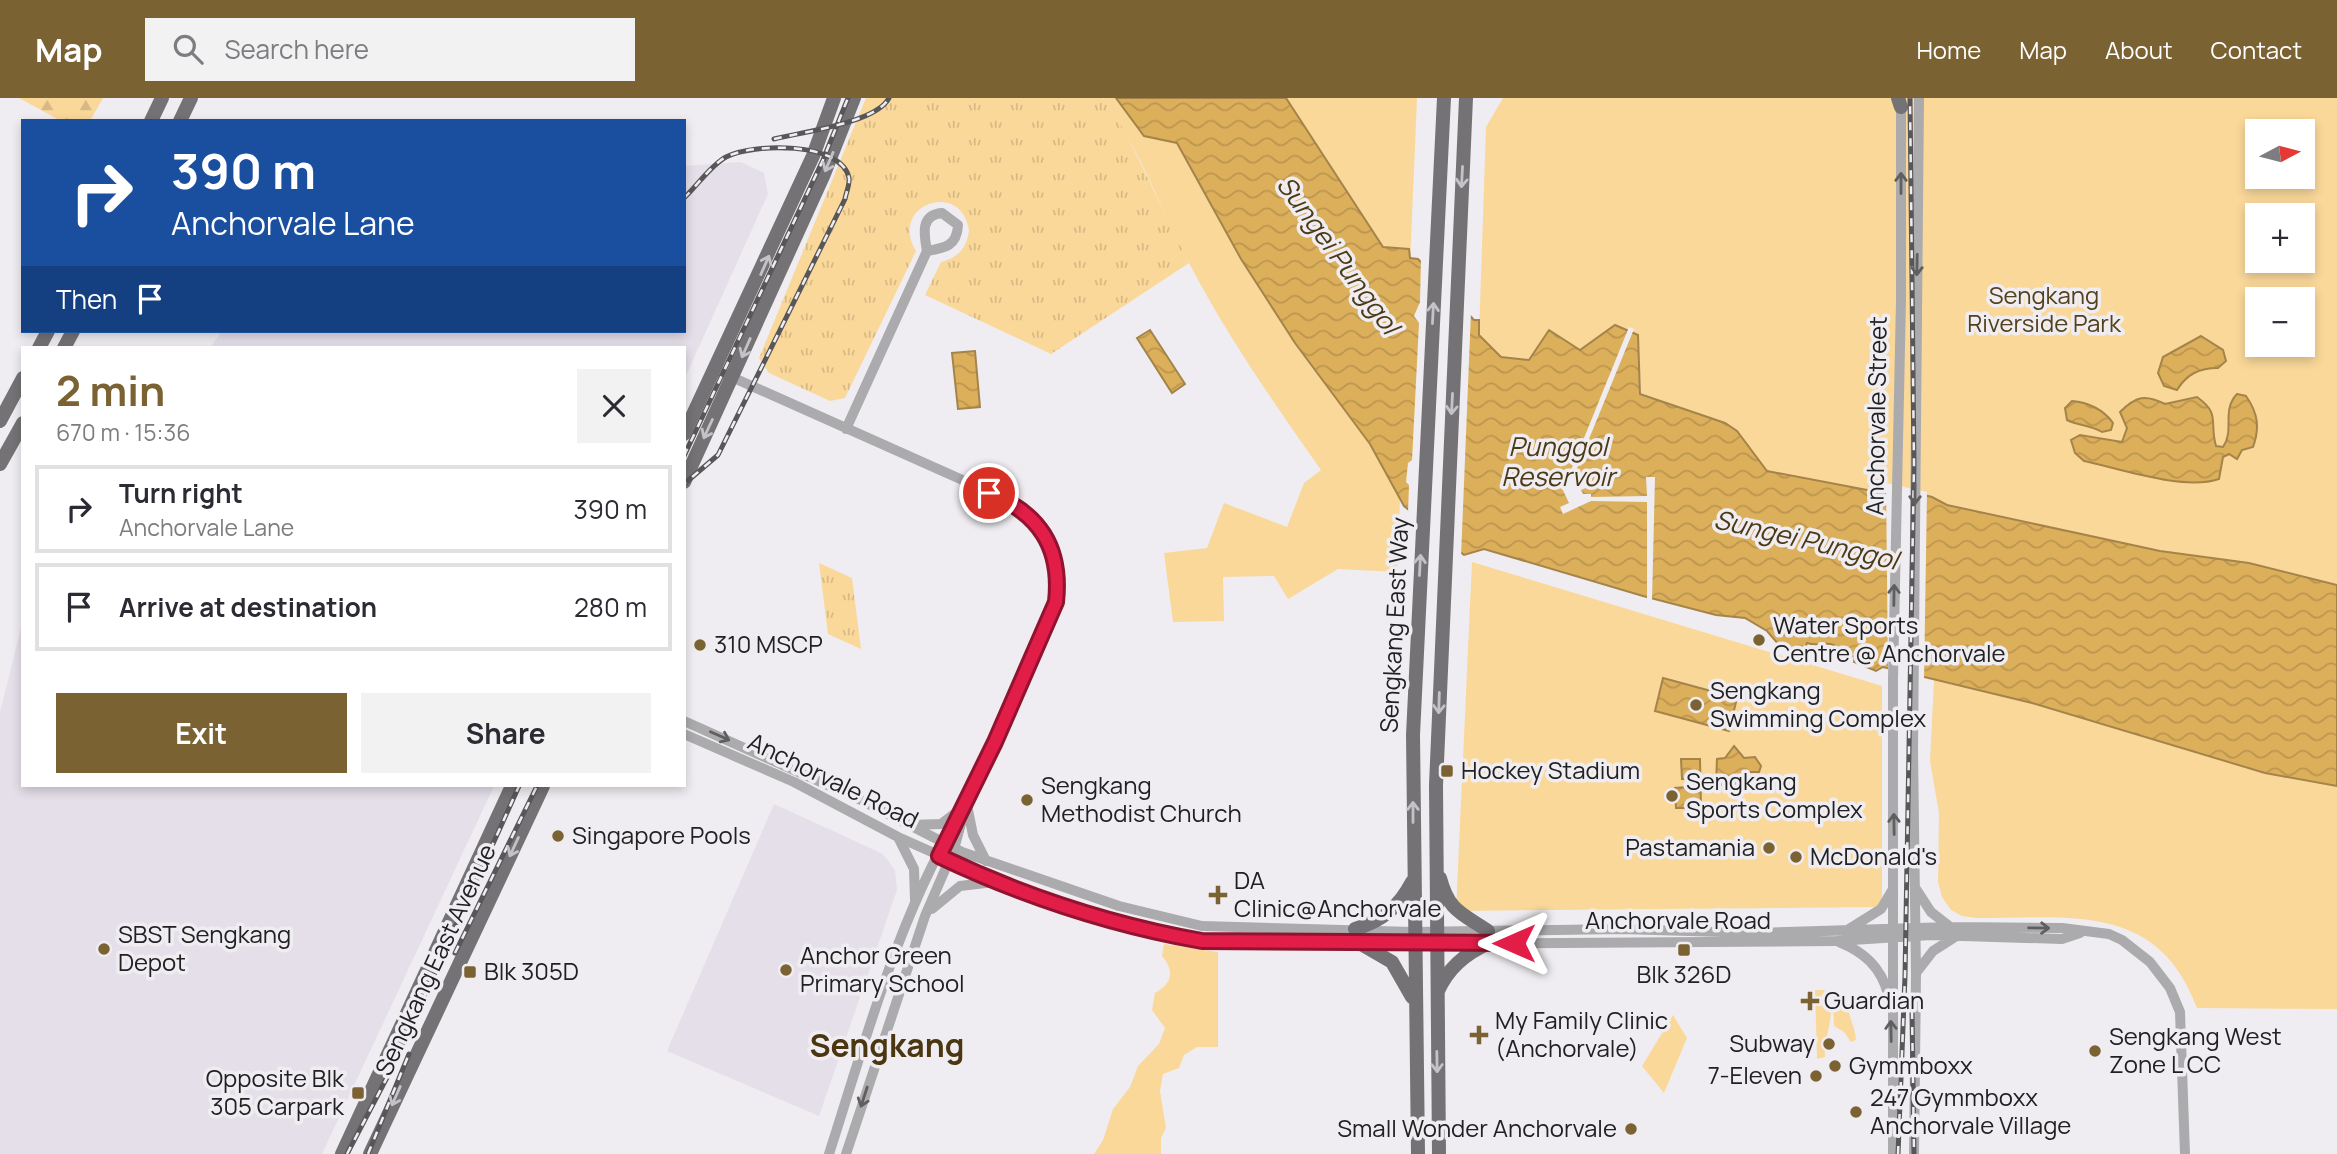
<!DOCTYPE html>
<meta charset="utf-8">
<style>
body{margin:0;font-family:Manrope,sans-serif;background:#f2f2f3;color:#2b2b33;height:100vh;display:flex;flex-direction:column;font-size:26px;white-space:nowrap}
*{box-sizing:border-box;margin:0}
p{font-size:23px;color:#7c7c81}
.icon{flex:none;width:38px;height:38px;fill:none;stroke:currentColor;stroke-width:2;stroke-linecap:round;stroke-linejoin:round}
.map{position:relative;flex:1;overflow:hidden}
.details{position:absolute;left:21px;top:248px;width:665px;height:441px;display:flex;flex-direction:column;background:#fff;border-radius:0px;box-shadow:0 4px 10px #0003}
.details>*{flex:none}
.guide{position:absolute;left:21px;top:21px;width:665px;height:214px;border-radius:0px;box-shadow:0 4px 10px #0003;background:#1a4fa0;color:#fff;overflow:hidden}
.needle{width:46px;rotate:83deg}
.controls{position:absolute;left:2245px;top:21px;display:grid;gap:14px}
.controls a{display:grid;place-items:center;width:70px;height:70px;border-radius:0px;background:#fff;box-shadow:0 4px 10px #0003;font-size:35px}
.pin{position:absolute;display:grid;place-items:center;width:60px;height:60px;color:#fff;margin:-30px;border:4px solid #fff;border-radius:50%;box-shadow:0 2px 7px #0007}
.me{position:absolute;width:77px;margin:-38px;rotate:270deg;stroke-linejoin:round;filter:drop-shadow(0 0 5px #0008)}
.turn{display:flex;align-items:center;gap:24px;height:147px;padding:0 35px;font-size:32px}
.turn .icon{width:91px;height:91px;stroke-width:2.5}
.turn b{display:block;font-size:49px;line-height:60px}
.then{display:flex;align-items:center;height:66px;padding:0 35px;background:#0003;gap:14px;font-size:26px}
.round{display:grid;place-items:center;flex:none;width:74px;height:74px;border-radius:0px;background:#f2f2f3}
.overview{display:flex;align-items:center;justify-content:space-between;height:119px;padding:0 35px}
h1{font-size:42px;font-weight:700;line-height:52px;color:#7b6233}
.action{display:flex;gap:14px;margin-top:auto;padding:14px 35px}
.action a{flex:1;height:80px;border-radius:0px;background:#7b6233;color:#fff;font-size:28px;font-weight:700;line-height:80px;text-align:center}
.action a+a{background:#f2f2f3;color:#2b2b33}
ul{padding:0;list-style:none}
li{display:flex;align-items:center;gap:21px;height:88px;margin:0 14px 10px;padding:0 21px;border:4px solid #e1e1e2;border-radius:0px}
li div{flex:1}
li b{display:block;font-size:26px}
li em{font-style:normal}
header{display:flex;align-items:center;gap:42px;box-sizing:border-box;height:98px;padding:0 35px;background:#7b6233;color:#fff}
header strong{font-size:33px}
nav{display:flex;gap:38px;margin-inline-start:auto;font-size:24px}
.search{width:490px;height:63px;background:#f2f2f3;display:flex;align-items:center;gap:18px;box-sizing:border-box;padding:0 24px;border-radius:0px;color:#7c7c81;font-size:26px}
.map>svg:first-child{display:block}
.built{fill:#e5dfe9}
.grass{fill:url(#grass-tufts)}
.forest{fill:url(#forest-firs)}
.green{fill:#fad89a;fill-rule:evenodd}
.water{fill:url(#water-waves);stroke:#a4844a;stroke-width:2}
.pier{fill:#efedf1}
.lines{fill:none;stroke-linecap:round;stroke-linejoin:round}
.minor{stroke:#abaaac;stroke-width:10}
.major{stroke:#747275;stroke-width:14}
.rail-casing{stroke:#575658;stroke-width:5}
.rail{stroke:#efedf1;stroke-width:2.5;stroke-dasharray:8;stroke-linecap:butt}
.oneway{stroke:#c4c2c6}
.oneway2{stroke:#605f60}
.route-casing{stroke:#92132f;stroke-width:18}
.route{stroke:#e11d48;stroke-width:12}
.poi-dot{fill:#7b6233;stroke:#efedf1;stroke-width:2.5}
.labels{text-anchor:middle;stroke-width:7;stroke-linejoin:round;paint-order:stroke}
.park-label{font-size:24px;fill:#53401c;stroke:#efedf1}
.street-label{font-size:24px;fill:#222122;stroke:#efedf1}
.poi-label{font-size:24px;fill:#222122;stroke:#efedf1;text-anchor:start}
.water-label{font-size:26px;font-style:italic;fill:#4c3915;stroke:#efedf1}
.district-label{font-size:32px;font-weight:bold;fill:#4a3711;stroke:#efedf1}
</style>
<header>
<strong>Map</strong>
<div class="search"><svg class="icon" aria-label="search" viewBox="0 0 24 24"><circle cx="10" cy="10" r="6"/><path d="M15 15l6 6"/></svg>Search here</div>
<nav><a>Home</a><a>Map</a><a>About</a><a>Contact</a></nav>
</header>
<div class="map">
<svg width="2337" height="1056" viewBox="0 0 2337 1056">
<defs>
<pattern id="grass-tufts" width="24" height="20" patternUnits="userSpaceOnUse" patternTransform="scale(1.75)"><rect width="24" height="20" fill="#fad89a"/><path d="M3 7l-1-3M5 7V3M7 7l1-3M15 17l-1-3M17 17v-4M19 17l1-3" fill="none" stroke="#d6b984"/></pattern>
<pattern id="forest-firs" width="22" height="20" patternUnits="userSpaceOnUse" patternTransform="scale(1.75)"><rect width="22" height="20" fill="#fad89a"/><path d="M5 1l3.5 6h-7zM16 11l3.5 6h-7z" fill="#d6b984"/></pattern>
<pattern id="water-waves" width="16" height="10" patternUnits="userSpaceOnUse" patternTransform="scale(1.75)"><rect width="16" height="10" fill="#dcaf5b"/><path d="M0 5q4-4 8 0t8 0" fill="none" stroke="#bc964f"/></pattern>
</defs>
<rect width="100%" height="100%" fill="#efedf1"/>
<!-- built -->
<path class="built" d="M741,64L764,75L768,96L684,282V250H210L222,233H684V68Z
M23,522V688H494L322,1056H0V614Z
M774,706L883,756L895,772L897,792L819,1018L667,953Z"/>
<!-- grass -->
<path class="grass" d="M866,0H1103L1122,27L1189,165L1051,256L925,197L941,164C958,160 967,150 969,132C961,81 888,107 916,153L845,300L830,303L769,275L759,260Z
M819,465L852,480L861,551L828,536Z"/>
<!-- forest -->
<path class="forest" d="M19,0H103L90,23H61Z"/>
<!-- green -->
<path class="green" d="M1103,0H1417L1397,474L1338,471L1288,501L1274,478L1223,479L1224,523L1173,524L1164,455L1207,450L1224,405L1287,429L1304,385L1321,372C1274,305 1227,238 1189,165C1160,110 1140,51 1103,0Z
M1503,0H2337V487L2249,465L2160,453L1947,407L1932,399L1888,388L1867,392L1766,373L1737,333L1725,325L1641,295L1638,237L1615,227L1580,252L1549,232L1529,262L1501,259L1479,237L1486,29ZM2258,33H2303V79H2258ZM2258,117H2303V163H2258ZM2258,201H2303V247H2258Z
M1472,464L1882,588V809L1456,813Z
M1934,582L2032,605L2265,675L2337,688V911L2197,910C2158,804 2070,820 1977,820L1962,818L1951,812L1942,799L1938,784L1939,715L1930,663Z
M1164,846L1218,854V949H1197L1184,957L1179,970L1163,976L1160,993L1166,1030L1161,1040V1056H1094L1103,1042L1113,1011L1130,989L1138,968L1159,946L1165,930L1152,912L1155,895C1172,886 1175,873 1162,858Z
M1815,892H1824C1840,914 1823,935 1825,959L1817,961Z
M1837,901L1848,902C1847,918 1855,927 1856,942L1851,944L1844,934L1834,928L1833,906Z
M1673,917L1687,940L1664,995L1642,968Z"/>
<!-- water -->
<path class="water" d="M1116,0H1286L1383,149L1409,151L1410,160L1418,161L1474,222H1479V237L1501,259L1529,262L1549,232L1580,252L1615,227L1638,237L1640,296L1725,325L1737,333L1767,373L1867,392L1888,388L1932,399L1947,407L2160,453L2249,465L2337,487V688L2265,675L2032,605L1883,569L1876,573L1854,564L1855,559C1845,557 1841,548 1830,546C1821,545 1815,548 1807,545L1803,557L1779,547L1767,533L1745,520L1716,517L1643,498L1484,451L1464,457L1404,408L1370,346L1295,245L1241,161L1177,45L1144,38Z
M1150,232L1185,286L1172,295L1137,240Z
M2201,238L2223,252L2226,263L2218,270C2199,270 2187,276 2177,292L2164,288L2158,275L2163,259Z
M975,253L980,309L958,311L952,255Z
M2237,296L2246,298C2258,315 2260,330 2253,349L2242,352L2237,361L2229,356L2223,359L2219,381C2184,393 2121,371 2084,363L2075,355L2071,342L2080,337L2122,344L2127,330L2120,314C2136,298 2145,296 2165,306L2197,299C2221,316 2209,324 2216,348L2223,349C2235,332 2221,313 2237,296Z
M2072,303C2088,304 2104,312 2113,325L2111,332L2102,334C2090,327 2079,328 2067,322L2065,310Z
M1663,580L1737,600L1729,633L1655,613Z
M1734,648L1744,660L1755,659L1761,668L1759,674H1747L1734,698L1729,697L1726,688L1716,685L1717,661L1725,660Z
M1681,661H1700L1701,710H1676L1675,690L1687,689V681H1682Z"/>
<!-- pier -->
<path class="pier" d="M1421,159L1471,214L1461,459L1408,415L1409,387L1406,384L1408,365L1412,362L1419,225L1414,218L1420,204Z
M1629,229L1634,231L1573,380L1577,383L1582,380L1588,382V389L1581,392L1583,396H1591V399L1647,398L1646,379H1655L1652,504L1647,502V404L1591,403L1563,416L1560,409L1569,405L1560,386L1567,382Z
M1886,385L1927,394L1924,583L1888,574Z"/>
<g class="lines">
<!-- minor -->
<path class="minor" d="M942,115L958,127C957,148 945,150 927,153C924,136 920,117 942,115Z
M716,272L1014,405C1038,424 1056,450 1058,481C1060,512 1040,541 1028,567C1008,613 988,660 967,705C900,811 867,938 829,1056
M846,331L927,153
M684,623L861,702L962,754L1119,808L1202,828L1413,834L1620,831L1758,835L1950,829L2062,830L2109,836L2122,842L2150,864L2170,890L2180,914L2185,1056
M684,636L794,684L898,739L997,783L1109,821L1159,836L1201,843L1413,846L1836,843L1931,837L2062,841L2080,835
M968,712L973,737L986,763
M911,727L941,726L957,714
M898,739L914,771L915,802
M1916,791L1931,814L1949,828
M932,811L960,788L994,784
M1849,831L1881,811L1893,791
M1839,844C1864,854 1881,869 1888,896
M1916,875L1933,853L1958,837
M846,1056L925,818L954,751L964,715
M1893,1056V581L1901,202V2
M1914,1056L1916,876L1913,652L1919,0"/>
<!-- major -->
<path class="major" d="M1898,0L1901,9
M151,23L162,0
M180,23L191,0
M39,250L48,233
M64,250L73,233
M0,323L23,280
M684,336L813,58L834,0
M0,366L23,325
M684,384L824,76L854,0
M1440,780C1449,814 1462,815 1488,833
M1355,831C1382,823 1399,809 1412,784
M1361,846L1392,864L1412,899
M1438,893C1448,870 1466,855 1489,845
M342,1056L512,688
M370,1056L543,688
M1418,1056L1413,637L1444,0
M1439,1056L1436,687L1466,0"/>
<!-- rail casing -->
<g class="rail-casing">
<path id="rail" d="M774,41C802,34 876,25 889,0
M684,100C697,88 711,67 726,59C752,45 842,43 849,80C850,86 846,95 845,101L718,357L684,386
M684,358L823,62L848,0
M455,855L537,688
M1912,913L1914,1056
M347,1056L393,968L519,688
M368,1056L409,956
M1898,1056L1905,878L1914,367L1910,0"/>
</g>
<!-- rail -->
<use href="#rail" class="rail"/>
</g>
<!-- one-way arrows -->
<defs><path id="oneway-shaft" d="M-6 0H5M1.5-3L5.5 0L1.5 3" fill="none" stroke-width="1.6" stroke-linecap="round" stroke-linejoin="round" transform="scale(1.75)"/></defs>
<g class="oneway">
<use href="#oneway-shaft" transform="translate(829 64) rotate(113)"/>
<use href="#oneway-shaft" transform="translate(1462 79) rotate(93)"/>
<use href="#oneway-shaft" transform="translate(765 167) rotate(-66)"/>
<use href="#oneway-shaft" transform="translate(1433 215) rotate(-87)"/>
<use href="#oneway-shaft" transform="translate(746 250) rotate(114)"/>
<use href="#oneway-shaft" transform="translate(1452 306) rotate(93)"/>
<use href="#oneway-shaft" transform="translate(708 331) rotate(115)"/>
<use href="#oneway-shaft" transform="translate(1420 467) rotate(-87)"/>
<use href="#oneway-shaft" transform="translate(1439 605) rotate(92)"/>
<use href="#oneway-shaft" transform="translate(1413 714) rotate(-90)"/>
<use href="#oneway-shaft" transform="translate(514 749) rotate(115)"/>
<use href="#oneway-shaft" transform="translate(1437 964) rotate(89)"/>
<use href="#oneway-shaft" transform="translate(396 998) rotate(114)"/>
</g>
<g class="oneway2">
<use href="#oneway-shaft" transform="translate(1901 85) rotate(-90)"/>
<use href="#oneway-shaft" transform="translate(1917 167) rotate(91)"/>
<use href="#oneway-shaft" transform="translate(1915 396) rotate(90)"/>
<use href="#oneway-shaft" transform="translate(1894 497) rotate(-89)"/>
<use href="#oneway-shaft" transform="translate(720 638) rotate(24)"/>
<use href="#oneway-shaft" transform="translate(1894 726) rotate(-91)"/>
<use href="#oneway-shaft" transform="translate(2039 830) rotate(1)"/>
<use href="#oneway-shaft" transform="translate(1891 933) rotate(-91)"/>
<use href="#oneway-shaft" transform="translate(864 999) rotate(108)"/>
</g>
<g class="lines">
<!-- route casing -->
<g class="route-casing">
<path id="route" d="M989,395C1039,415 1062,449 1056,504L995,644L939,758C1021,797 1112,827 1202,843L1514,845"/>
</g>
<!-- route -->
<use href="#route" class="route"/>
</g>
<!-- markers -->
<g class="poi-dot">
<circle cx="1759" cy="542" r="7"/>
<circle cx="700" cy="547" r="7"/>
<circle cx="1696" cy="607" r="7"/>
<rect x="1440" y="666" width="14" height="14" rx="3.5"/>
<circle cx="1672" cy="698" r="7"/>
<circle cx="1027" cy="702" r="7"/>
<circle cx="558" cy="738" r="7"/>
<circle cx="1769" cy="750" r="7"/>
<circle cx="1796" cy="759" r="7"/>
<path d="M1214.5 786.5h7v7h7v7h-7v7h-7v-7h-7v-7h7z"/>
<circle cx="104" cy="851" r="7"/>
<rect x="1677" y="845" width="14" height="14" rx="3.5"/>
<circle cx="786" cy="872" r="7"/>
<rect x="463" y="867" width="14" height="14" rx="3.5"/>
<path d="M1806.5 892.5h7v7h7v7h-7v7h-7v-7h-7v-7h7z"/>
<path d="M1475.5 926.5h7v7h7v7h-7v7h-7v-7h-7v-7h7z"/>
<circle cx="1829" cy="946" r="7"/>
<circle cx="2095" cy="953" r="7"/>
<circle cx="1835" cy="968" r="7"/>
<circle cx="1816" cy="978" r="7"/>
<rect x="351" y="988" width="14" height="14" rx="3.5"/>
<circle cx="1856" cy="1014" r="7"/>
<circle cx="1631" cy="1031" r="7"/>
</g>
<g class="labels">
<!-- park labels -->
<g class="park-label">
<text x="2044" y="206">Sengkang<tspan x="2044" dy="28">Riverside Park</tspan></text>
</g>
<!-- street labels -->
<g class="street-label">
<text transform="translate(1877 318) rotate(-89)" y="8">Anchorvale Street</text>
<text transform="translate(1395 527) rotate(-87)" y="8">Sengkang East Way</text>
<text transform="translate(833 683) rotate(26)" y="8">Anchorvale Road</text>
<text x="1678" y="831">Anchorvale Road</text>
<text transform="translate(436 862) rotate(-65)" y="8">Sengkang East Avenue</text>
</g>
<!-- poi labels -->
<g class="poi-label">
<text x="1773" y="536">Water Sports<tspan x="1773" dy="28">Centre @ Anchorvale</tspan></text>
<text x="714" y="555">310 MSCP</text>
<text x="1710" y="601">Sengkang<tspan x="1710" dy="28">Swimming Complex</tspan></text>
<text x="1461" y="681">Hockey Stadium</text>
<text x="1686" y="692">Sengkang<tspan x="1686" dy="28">Sports Complex</tspan></text>
<text x="1041" y="696">Sengkang<tspan x="1041" dy="28">Methodist Church</tspan></text>
<text x="572" y="746">Singapore Pools</text>
<text x="1755" y="758" text-anchor="end">Pastamania</text>
<text x="1810" y="767">McDonald's</text>
<text x="1234" y="791">DA<tspan x="1234" dy="28">Clinic@Anchorvale</tspan></text>
<text x="118" y="845">SBST Sengkang<tspan x="118" dy="28">Depot</tspan></text>
<text x="800" y="866">Anchor Green<tspan x="800" dy="28">Primary School</tspan></text>
<text x="484" y="882">Blk 305D</text>
<text x="1684" y="885" text-anchor="middle">Blk 326D</text>
<text x="1824" y="911">Guardian</text>
<text x="1495" y="931">My Family Clinic<tspan x="1495" dy="28">(Anchorvale)</tspan></text>
<text x="2109" y="947">Sengkang West<tspan x="2109" dy="28">Zone L CC</tspan></text>
<text x="1815" y="954" text-anchor="end">Subway</text>
<text x="1849" y="976">Gymmboxx</text>
<text x="1802" y="986" text-anchor="end">7-Eleven</text>
<text x="344" y="989" text-anchor="end">Opposite Blk<tspan x="344" dy="28">305 Carpark</tspan></text>
<text x="1870" y="1008">247 Gymmboxx<tspan x="1870" dy="28">Anchorvale Village</tspan></text>
<text x="1617" y="1039" text-anchor="end">Small Wonder Anchorvale</text>
</g>
<!-- water labels -->
<g class="water-label">
<text transform="translate(1338 157) rotate(54)" y="9">Sungei Punggol</text>
<text x="1558" y="358">Punggol<tspan x="1558" dy="30">Reservoir</tspan></text>
<text transform="translate(1806 442) rotate(13)" y="9">Sungei Punggol</text>
</g>
<!-- district labels -->
<g class="district-label">
<text x="887" y="959">Sengkang</text>
</g>
</g>
</svg>
<div class="controls">
<a><svg class="needle" viewBox="-14 -14 28 28"><path d="M0-13l5 13h-10z" fill="#e53935"/><path d="M0 13l5-13h-10z" fill="#7c7c81"/></svg></a>
<a>+</a>
<a>−</a>
</div>
<div class="pin" style="left:989px;top:395px;background:#d93025"><svg class="icon" aria-label="arrive" viewBox="0 0 24 24"><path d="M6 21V4h12l-3 4 3 4H6"/></svg></div>
<svg class="me" style="left:1514px;top:845px" viewBox="-20 -20 40 40"><path d="M0-17L14 15 0 8-14 15z" fill="#e11d48" stroke="#fff" stroke-width="4"/></svg>
<div class="guide">
<div class="turn"><svg class="icon" aria-label="right" viewBox="0 0 24 24"><path d="M7 20v-9h11M14 6l5 5-5 5"/></svg><div><b>390 m</b>Anchorvale Lane</div></div>
<div class="then">Then<svg class="icon" aria-label="arrive" viewBox="0 0 24 24"><path d="M6 21V4h12l-3 4 3 4H6"/></svg></div>
</div>
<section class="details">
<div class="overview"><div><h1>2 min</h1><p>670 m · 15:36</p></div><a class="round"><svg class="icon" aria-label="close" viewBox="0 0 24 24"><path d="M6 6l12 12M18 6L6 18"/></svg></a></div>
<ul>
<li><svg class="icon" aria-label="right" viewBox="0 0 24 24"><path d="M7 20v-9h11M14 6l5 5-5 5"/></svg><div><b>Turn right</b><p>Anchorvale Lane</p></div><em>390 m</em></li>
<li><svg class="icon" aria-label="arrive" viewBox="0 0 24 24"><path d="M6 21V4h12l-3 4 3 4H6"/></svg><div><b>Arrive at destination</b></div><em>280 m</em></li>
</ul>
<div class="action"><a>Exit</a><a>Share</a></div>
</section>
</div>
